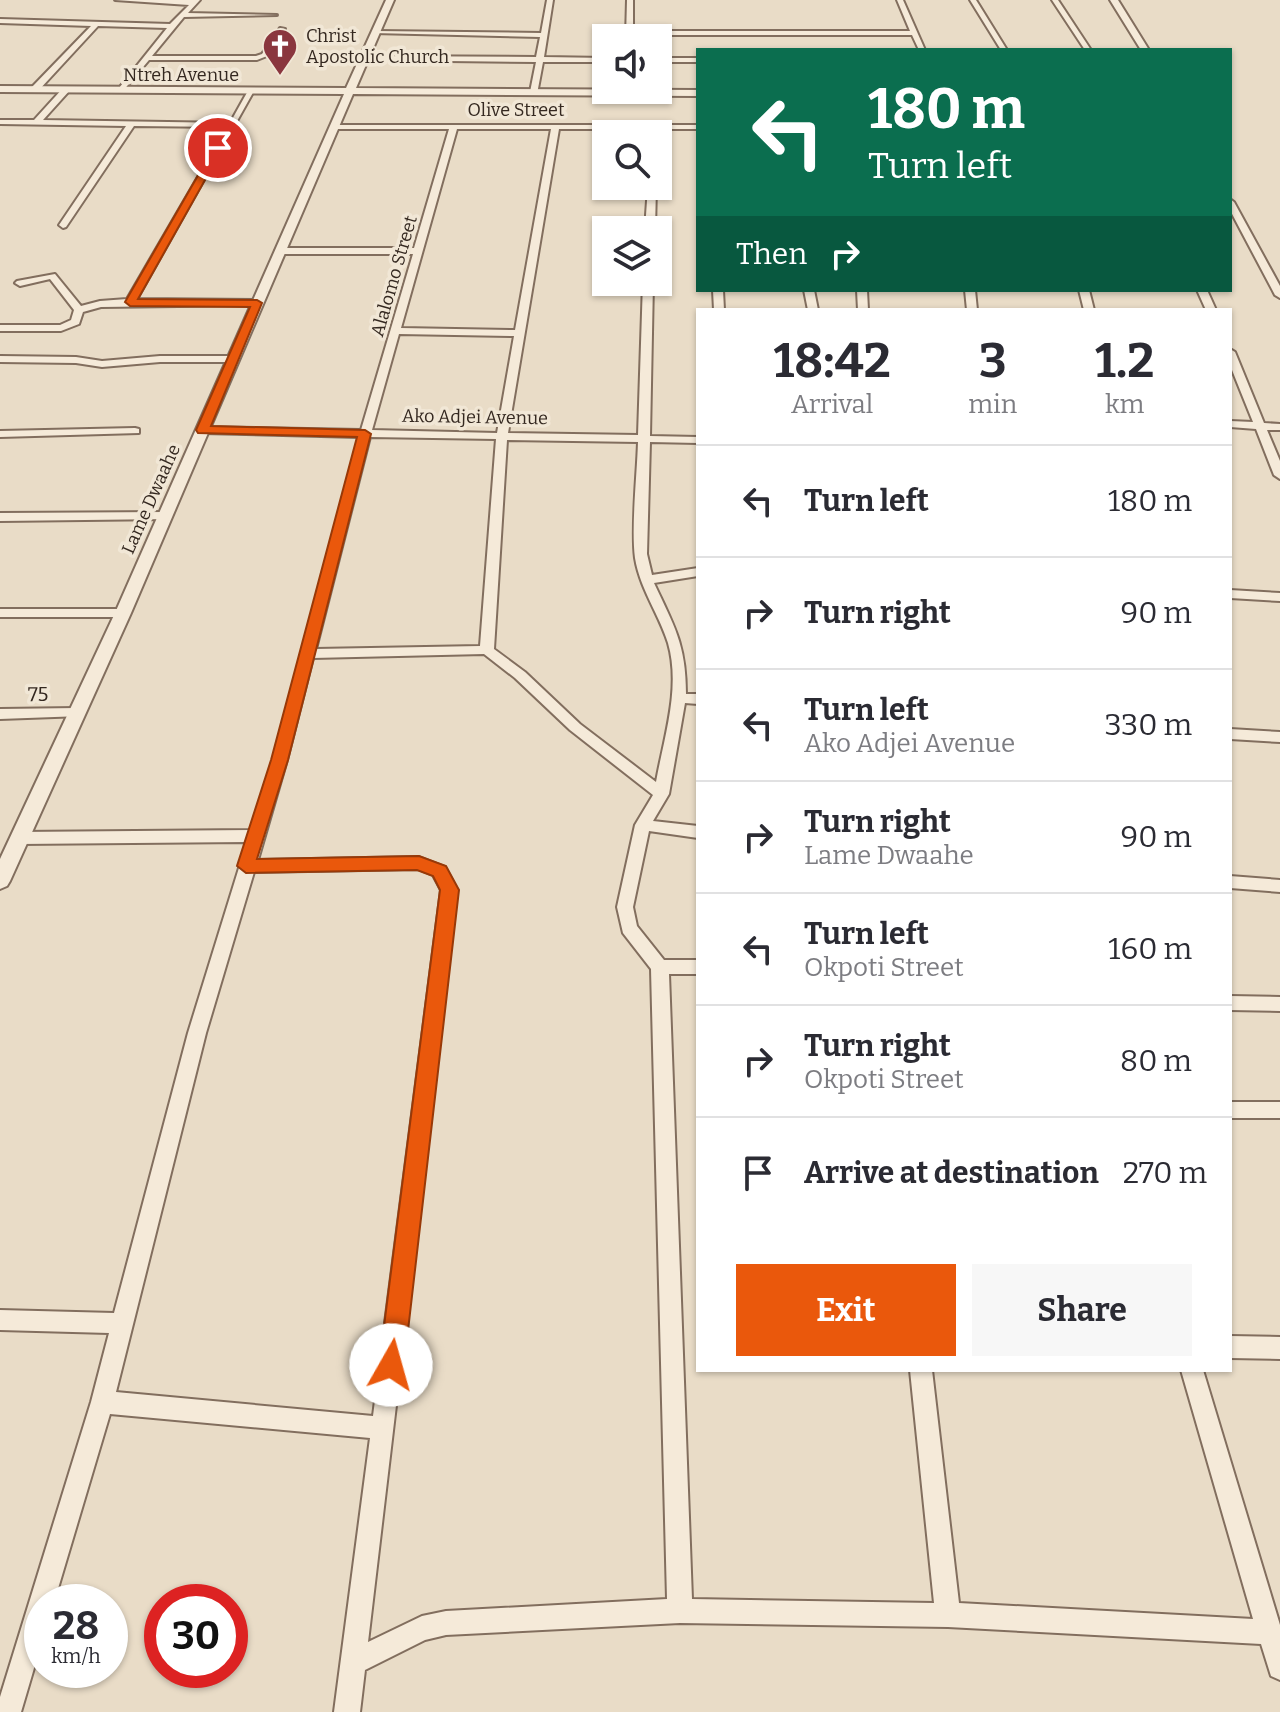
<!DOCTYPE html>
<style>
body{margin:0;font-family:Bitter,serif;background:#f7f7f7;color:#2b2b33;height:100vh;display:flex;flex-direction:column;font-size:30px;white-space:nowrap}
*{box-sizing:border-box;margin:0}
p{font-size:26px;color:#7c7c81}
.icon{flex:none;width:44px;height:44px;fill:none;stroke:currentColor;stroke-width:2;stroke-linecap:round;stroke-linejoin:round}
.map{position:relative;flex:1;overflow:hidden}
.panel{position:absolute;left:696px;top:308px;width:536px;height:1064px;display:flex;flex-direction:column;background:#fff;border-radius:0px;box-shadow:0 2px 6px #0004}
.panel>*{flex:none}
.top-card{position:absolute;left:696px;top:48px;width:536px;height:244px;border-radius:0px;box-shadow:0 2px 6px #0004;background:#0b6e4f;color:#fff;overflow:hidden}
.fabs{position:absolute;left:592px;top:24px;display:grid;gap:16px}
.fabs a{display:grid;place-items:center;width:80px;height:80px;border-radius:0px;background:#fff;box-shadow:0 2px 6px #0004;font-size:40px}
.speed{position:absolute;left:24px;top:1584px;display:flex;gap:16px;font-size:40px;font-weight:700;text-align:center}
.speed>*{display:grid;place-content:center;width:104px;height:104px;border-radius:50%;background:#fff;box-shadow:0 2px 6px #0004;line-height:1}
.speed small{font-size:20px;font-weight:400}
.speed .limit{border:12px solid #d22;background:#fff;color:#111}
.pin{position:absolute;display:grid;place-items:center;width:68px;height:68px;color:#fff;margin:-34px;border:4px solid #fff;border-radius:50%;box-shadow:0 2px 8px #0007}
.me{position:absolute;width:88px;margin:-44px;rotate:7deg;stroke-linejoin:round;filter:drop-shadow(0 0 6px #0008)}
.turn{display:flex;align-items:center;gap:28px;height:168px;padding:0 40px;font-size:36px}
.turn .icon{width:104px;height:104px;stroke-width:2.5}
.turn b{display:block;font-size:56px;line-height:68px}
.then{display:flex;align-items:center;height:76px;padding:0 40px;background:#0003;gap:16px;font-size:30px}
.eta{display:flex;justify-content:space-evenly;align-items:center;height:136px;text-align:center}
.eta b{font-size:48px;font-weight:700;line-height:56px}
.cta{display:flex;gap:16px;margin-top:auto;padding:16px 40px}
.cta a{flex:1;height:92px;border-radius:0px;background:#ea580c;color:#fff;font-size:32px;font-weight:700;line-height:92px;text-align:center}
.cta a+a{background:#f7f7f7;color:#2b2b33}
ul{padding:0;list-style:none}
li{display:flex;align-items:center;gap:24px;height:112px;padding:0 40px;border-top:2px solid #e1e1e2}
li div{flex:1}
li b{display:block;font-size:30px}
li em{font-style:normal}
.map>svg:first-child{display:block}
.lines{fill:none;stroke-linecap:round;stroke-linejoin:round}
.minor-casing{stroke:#826e5e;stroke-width:4}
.tertiary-casing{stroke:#826e5e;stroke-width:4}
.minor{fill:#f5ead9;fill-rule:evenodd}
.tertiary{fill:#f5ead9;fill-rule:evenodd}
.route{fill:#ea580c;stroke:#983908;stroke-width:2}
.labels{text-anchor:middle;stroke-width:7;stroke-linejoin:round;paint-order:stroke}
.far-poi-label{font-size:18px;fill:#342820;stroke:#f1e7d6;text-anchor:start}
.far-street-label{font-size:18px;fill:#342820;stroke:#f1e7d6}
.street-label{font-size:20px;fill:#342820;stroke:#f1e7d6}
</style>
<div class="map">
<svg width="1280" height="1712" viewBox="0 0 1280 1712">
<rect width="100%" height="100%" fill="#e9dcc7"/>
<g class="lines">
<!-- minor casing -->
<g class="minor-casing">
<path id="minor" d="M115,0H200L188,13L277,15L184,17L152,56H256L262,54L280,28L285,29L267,56L257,60H149L122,92L119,88L167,28L98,26L38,91H32V87L91,26L0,23V19L170,24L189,5Z
M547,0H553L544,57L606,58V62H543L537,94L530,92L536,62L364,60L360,58L364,56L536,57L540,37L373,33L376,31L541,33Z
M627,0H633V31H910L897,0H903L925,50H919L912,35H632V38H626Z
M970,0H976L1007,50H1001Z
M1052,0H1058L1091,50H1085Z
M658,58H698V62H658Z
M64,87L71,89L43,120L230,123L249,89H255L137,299L257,300L262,303L260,305L101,307L83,312L79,324L61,331H0V325H60L71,320L74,310L50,279L20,286L15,283L17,281L55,274L81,306L100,301L127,299L227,127L134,126L66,227L63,228L59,225L126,126L0,124V120H34Z
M333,125H698V129H559L508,433L638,435L643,282H653L650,436L698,437V443L650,442L647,554L652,575L698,568V576L654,583C674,626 686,644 686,694H698V704L685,703L669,794L653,821L698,826V838L649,831L633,907L637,926L664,960H698V974H669L692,1599L934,1603L910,1370H932L959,1603L1253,1619L1181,1370H1203L1280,1625V1680L1271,1676L1261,1644L948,1627L680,1623L446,1635L425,1640L365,1670L360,1712H334L370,1438L110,1414L54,1602H42V1641L21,1712H0V1697L91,1402L109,1333L0,1330V1310L114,1313L188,1033L247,842L19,844L11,838L19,832L251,830L273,760L359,437L203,433L197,430L203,427L361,430L413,254H280L275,251L280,248H414L449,129H330ZM457,129H551L515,330L401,328ZM399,334L514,336L497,433L372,430ZM370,437L496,439L480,646L316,649ZM507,440L638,442C637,476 631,527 635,558C640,589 659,614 668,643C681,688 664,737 656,782L580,724L525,672L494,649ZM484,654L515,678L570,730L653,795L635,825L617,907L623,933L651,969L667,1599L446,1611L422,1616L368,1642L457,890L445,867L419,857L258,860L287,760L313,658ZM418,869L433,875L441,890L373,1416L116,1392L206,1033L254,872Z
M648,186H656L655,230H645Z
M1230,199L1234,202L1280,286V298L1275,295L1230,210Z
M713,290H723L724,310H714Z
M804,290H814L818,310H808Z
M857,290H867L868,310H858Z
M965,290H975L977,310H967Z
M1079,290H1089L1094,310H1084Z
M1197,290H1207L1216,310H1206Z
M1230,349L1235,352L1264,423L1280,424V430H1267L1280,461V479L1274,475L1256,429L1230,427V421L1253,422L1230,365Z
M0,356L76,357L102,361L160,356H231L236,359L231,362H160L102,367L76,363L0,362Z
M135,428L139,429V433L0,437V431Z
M166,512L170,513V519L0,521V513Z
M1230,590L1280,593V601L1230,598Z
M0,609H123L130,613L123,617H0Z
M77,708L82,710L84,713L82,716L0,719V709Z
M1230,729L1280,732V742L1230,739Z
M1230,876L1280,880V892L1230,888Z
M1230,996L1280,997V1011L1230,1010Z
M1230,1102H1280V1118H1230Z
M1230,1336L1280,1337V1359L1230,1358Z"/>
</g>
<!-- tertiary casing -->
<g class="tertiary-casing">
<path id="tertiary" d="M386,0H394L356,88L698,90V96L353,94L131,613L10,881L7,886L0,889V859L115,613L344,94L0,92V86L346,88Z
M1110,0H1118L1149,50H1141Z"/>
</g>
<!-- minor -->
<use href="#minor" class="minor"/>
<!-- tertiary -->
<use href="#tertiary" class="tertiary"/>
</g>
<!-- route -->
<path class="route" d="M215,146L223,148L138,299L257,300L262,303L211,426L365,430L371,434L288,760L257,859L419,856L446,866L459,890L404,1365L400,1374L391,1377L382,1374L379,1365L440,890L433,876L417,870L246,873L237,866L271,760L357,437L198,433L196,430L250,307L130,306L125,302Z"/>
<!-- icons -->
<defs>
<g id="church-pin" transform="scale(1.8)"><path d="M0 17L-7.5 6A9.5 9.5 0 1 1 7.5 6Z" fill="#8a363e" stroke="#f1e7d6"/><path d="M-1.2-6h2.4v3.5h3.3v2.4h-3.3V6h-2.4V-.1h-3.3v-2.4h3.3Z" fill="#fff"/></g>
</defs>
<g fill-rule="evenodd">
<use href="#church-pin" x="280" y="46"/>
</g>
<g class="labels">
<!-- far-poi labels -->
<g class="far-poi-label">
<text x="306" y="42">Christ<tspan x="306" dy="21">Apostolic Church</tspan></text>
</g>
<!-- far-street labels -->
<g class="far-street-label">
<text x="181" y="81">Ntreh Avenue</text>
<text x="516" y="116">Olive Street</text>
<text transform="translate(394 276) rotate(-74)" y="6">Alalomo Street</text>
<text transform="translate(475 417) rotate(1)" y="6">Ako Adjei Avenue</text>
<text transform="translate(151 499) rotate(-66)" y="6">Lame Dwaahe</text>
</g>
<!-- street labels -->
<g class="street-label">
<text transform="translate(38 694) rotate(-1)" y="7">75</text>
</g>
</g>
</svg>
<div class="fabs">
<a><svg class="icon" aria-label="sound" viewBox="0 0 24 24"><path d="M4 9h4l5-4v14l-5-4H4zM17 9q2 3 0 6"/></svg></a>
<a><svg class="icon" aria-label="search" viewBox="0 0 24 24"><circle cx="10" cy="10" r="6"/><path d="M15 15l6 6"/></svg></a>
<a><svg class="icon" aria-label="layers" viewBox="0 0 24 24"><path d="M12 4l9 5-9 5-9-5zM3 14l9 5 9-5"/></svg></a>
</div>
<div class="speed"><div>28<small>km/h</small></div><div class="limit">30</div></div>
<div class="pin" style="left:218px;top:148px;background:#d93025"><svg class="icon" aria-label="arrive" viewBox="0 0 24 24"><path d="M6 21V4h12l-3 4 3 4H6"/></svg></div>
<svg class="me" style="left:391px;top:1365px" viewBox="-20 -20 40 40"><circle r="19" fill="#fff"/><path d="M0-13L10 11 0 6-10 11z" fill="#ea580c"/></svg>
<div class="top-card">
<div class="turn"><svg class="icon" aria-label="left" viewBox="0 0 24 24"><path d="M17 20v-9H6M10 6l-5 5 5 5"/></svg><div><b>180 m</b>Turn left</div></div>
<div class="then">Then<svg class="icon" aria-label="right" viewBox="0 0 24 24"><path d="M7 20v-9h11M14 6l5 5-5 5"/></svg></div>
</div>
<section class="panel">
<div class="eta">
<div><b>18:42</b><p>Arrival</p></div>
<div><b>3</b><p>min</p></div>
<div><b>1.2</b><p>km</p></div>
</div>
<ul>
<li><svg class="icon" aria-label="left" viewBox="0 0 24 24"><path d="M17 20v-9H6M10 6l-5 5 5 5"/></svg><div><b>Turn left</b></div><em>180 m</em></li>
<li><svg class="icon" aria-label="right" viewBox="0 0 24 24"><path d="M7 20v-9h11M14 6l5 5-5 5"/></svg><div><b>Turn right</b></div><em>90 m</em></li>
<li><svg class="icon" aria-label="left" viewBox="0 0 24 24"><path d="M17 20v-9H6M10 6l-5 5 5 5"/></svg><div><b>Turn left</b><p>Ako Adjei Avenue</p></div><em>330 m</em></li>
<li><svg class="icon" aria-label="right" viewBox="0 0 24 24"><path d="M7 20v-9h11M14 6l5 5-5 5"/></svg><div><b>Turn right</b><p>Lame Dwaahe</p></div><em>90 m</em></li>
<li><svg class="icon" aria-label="left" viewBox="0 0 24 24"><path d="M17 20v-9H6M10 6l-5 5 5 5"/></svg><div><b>Turn left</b><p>Okpoti Street</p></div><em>160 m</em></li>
<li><svg class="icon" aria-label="right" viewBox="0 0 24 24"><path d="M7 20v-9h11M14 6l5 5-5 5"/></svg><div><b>Turn right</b><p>Okpoti Street</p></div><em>80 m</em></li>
<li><svg class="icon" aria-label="arrive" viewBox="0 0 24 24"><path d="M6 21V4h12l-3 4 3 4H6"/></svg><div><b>Arrive at destination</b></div><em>270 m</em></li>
</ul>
<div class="cta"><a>Exit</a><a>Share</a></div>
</section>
</div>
